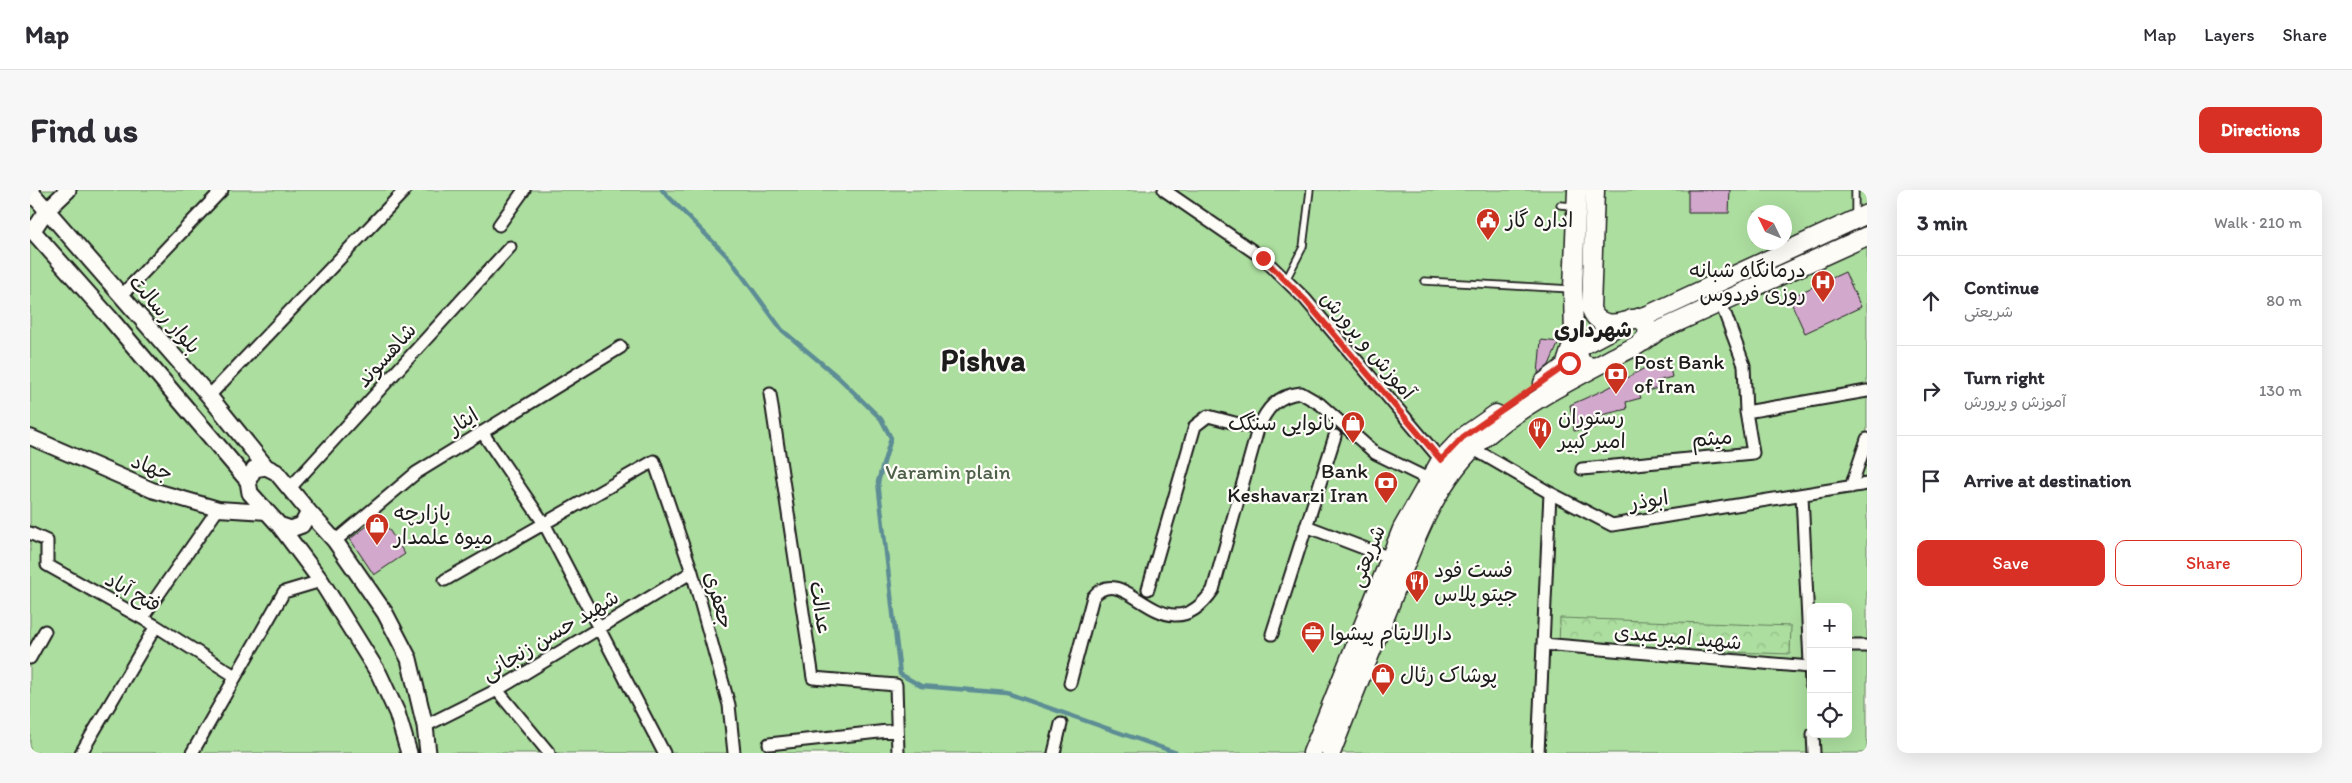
<!DOCTYPE html>
<meta charset="utf-8">
<style>
:root{--surface:#fff;--page:#f7f7f7;--text:#2b2b33;--muted:#7c7c81;--line:#e1e1e2;--accent:#d93025}
body{margin:0;font-family:Itim,"Playpen Sans Arabic",sans-serif;background:var(--page);color:var(--text)}
.controls{position:absolute;right:15px;bottom:15px;display:grid;overflow:hidden;border-radius:10px;box-shadow:0 5px 20px #0002}
.controls button{width:45px;height:45px;display:grid;place-items:center;padding:0;border:0;border-bottom:1px solid var(--line);background:var(--surface);color:var(--text);font:25px sans-serif}
.compass{position:absolute;left:1717px;top:15px;width:45px;height:45px;border-radius:50%;background:var(--surface);box-shadow:0 5px 20px #0002;rotate:313deg}
.stop{position:absolute;width:15px;height:15px;margin:-11px;border:4px solid #d93025;border-radius:50%;background:#fff}
.stop.end{background:#d93025;border-color:#fff;box-shadow:0 1px 5px #0008}
.list{margin:0;padding:0;list-style:none}
h2{display:flex;justify-content:space-between;align-items:center;height:65px;margin:0;padding:0 20px;font-size:21px}
h2 small{font-size:16px;font-weight:400;color:var(--muted)}
.list li{display:grid;grid-template-columns:32px 1fr auto;gap:15px;align-items:center;box-sizing:border-box;height:90px;padding:0 20px;border-top:1px solid var(--line)}
.list b{display:block;font-size:19px;white-space:nowrap}
.list p{margin:0;font-size:16px;white-space:nowrap;color:var(--muted)}
.list em{font-size:16px;font-style:normal;color:var(--muted)}
.actions{display:flex;gap:10px;padding:15px 20px}
.actions a{flex:1;padding:11px 0;border:1px solid var(--accent);border-radius:10px;text-align:center;font-size:18px;color:var(--accent)}
.actions .main{background:var(--accent);color:#fff}
.icon{flex:none;width:28px;height:28px;fill:none;stroke:currentColor;stroke-width:2;stroke-linecap:round;stroke-linejoin:round}
.map{position:relative;flex:none;width:1837px;height:563px;overflow:hidden;border-radius:10px}
header{display:flex;align-items:center;gap:30px;box-sizing:border-box;height:70px;padding:0 25px;background:var(--surface);border-bottom:1px solid var(--line)}
header strong{font-size:24px}
nav{display:flex;gap:28px;margin-inline-start:auto;font-size:18px}
.intro{display:flex;align-items:center;justify-content:space-between;box-sizing:border-box;height:120px;padding:0 30px}
h1{margin:0;font-size:35px}
.button{padding:12px 22px;border-radius:10px;background:var(--accent);color:#fff;font-size:18px;font-weight:700}
main{display:flex;gap:30px;padding:0 30px}
aside{flex:1;background:var(--surface);border-radius:10px;box-shadow:0 5px 20px #0002}
.map>svg:first-child{display:block}
.green{fill:#acde9f;stroke:#647d5e;fill-rule:evenodd}
.forest{fill:url(#forest-crowns);stroke:#647d5e}
.lines{fill:none;stroke-linecap:round;stroke-linejoin:round}
.stream{stroke:#5d8d95;stroke-width:4.5}
.building{fill:#d3a8cd;stroke:#1c1c1c}
.service-casing{stroke:#1c1c1c;stroke-width:9}
.minor-casing{stroke:#1c1c1c;stroke-width:15}
.tertiary-casing{stroke:#1c1c1c;stroke-width:18}
.secondary-casing{stroke:#1c1c1c;stroke-width:19}
.primary-casing{stroke:#1c1c1c;stroke-width:21}
.service{stroke:#fdfcf7;stroke-width:5.5}
.minor{stroke:#fdfcf7;stroke-width:11}
.tertiary{stroke:#fdfcf7;stroke-width:14}
.secondary{stroke:#fdfcf7;stroke-width:15}
.primary{stroke:#fdfcf7;stroke-width:18}
.route{stroke:#d93025;stroke-width:6}
.labels{text-anchor:middle;stroke-width:4.5;stroke-linejoin:round;paint-order:stroke}
.poi-label{font-size:21px;fill:#1c1c1c;stroke:#fdfcf7;text-anchor:start}
.street-label{font-size:21px;fill:#1c1c1c;stroke:#fdfcf7}
.park-label{font-size:21px;fill:#4e604a;stroke:#fdfcf7}
.neighbourhood-label{font-size:22px;font-weight:bold;fill:#1c1c1c;stroke:#fdfcf7}
.town-label{font-size:31px;font-weight:bold;fill:#1c1c1c;stroke:#fdfcf7}
</style>
<header>
<strong>Map</strong>
<nav><a>Map</a><a>Layers</a><a>Share</a></nav>
</header>
<div class="intro"><h1>Find us</h1><a class="button">Directions</a></div>
<main>
<div class="map">
<svg width="1837" height="563" viewBox="0 0 1837 563">
<defs>
<pattern id="forest-crowns" width="20" height="18" patternUnits="userSpaceOnUse" patternTransform="scale(1.25)"><rect width="20" height="18" fill="#acde9f"/><path d="M2 6a3 3 0 1 1 6 0M12 15a3 3 0 1 1 6 0" fill="none" stroke="#93be88"/></pattern>
</defs>
<rect width="100%" height="100%" fill="#fdfcf7"/>
<filter id="ink" filterUnits="userSpaceOnUse"><feTurbulence type="fractalNoise" baseFrequency=".02" numOctaves="2"/><feDisplacementMap in="SourceGraphic" scale="10" xChannelSelector="R" yChannelSelector="G"/><feConvolveMatrix kernelMatrix="1 2 1 2 8 2 1 2 1" color-interpolation-filters="sRGB"/></filter>
<g filter="url(#ink)">
<!-- green -->
<path class="green" d="M0,0H1837V563H0ZM1724,22H1754V52H1724ZM1781,417H1818V544H1781Z"/>
<!-- forest -->
<path class="forest" d="M1530,428L1761,436L1760,464L1529,456Z"/>
<g class="lines">
<!-- stream -->
<path class="stream" d="M632,0L700,69L752,140L808,187L851,229L861,248L848,292L870,484L891,496L977,503L1147,563"/>
</g>
<!-- building -->
<path class="building" d="M1658,0H1700L1699,23H1658Z
M1815,82L1831,117L1775,143L1759,108Z
M1511,150L1529,152L1519,175L1508,184Z
M1637,166L1642,187L1627,191L1628,198L1609,203L1611,208L1596,212L1597,219L1563,227L1565,238L1544,241L1540,215L1576,199Z
M350,326L375,364L344,385L320,349Z"/>
<g class="lines">
<!-- service casing -->
<g class="service-casing">
<path id="service" d="M1825,0V27
M1530,15L1544,16
M1256,90L1273,57L1280,0
M1394,91L1541,99"/>
</g>
<!-- minor casing -->
<g class="minor-casing">
<path id="minor" d="M1134,0L1233,68L1275,109L1411,270
M469,35L494,0
M91,106L192,0
M740,204L783,488L866,495L868,563
M179,206L375,0
M1716,222L1837,201
M452,242L515,335L634,563
M1442,258L1520,303L1582,335L1837,294
M1552,279L1723,263L1716,222L1714,175L1691,113
M1821,297L1837,249
M260,298L480,57
M1772,305L1781,494
M1276,336L1360,368
M0,343L17,351V375L126,436L205,486
M305,351L386,283L591,157
M415,390L624,271L662,382L699,515L704,563
M1118,399L1165,236L1178,226L1228,239
M112,428L188,319
M1242,444L1305,246
M1513,454L1780,477
M1818,456H1837
M0,468L15,441
M1040,493L1063,407C1095,367 1135,470 1183,400L1228,239C1236,219 1247,205 1271,203L1290,214L1345,263L1400,290
M467,500L519,563
M395,536L467,500L662,382
M1783,544L1784,563
M739,554L867,540
M51,563L126,436
M162,563L254,402L291,391
M1024,563L1031,534
M1508,563L1520,303"/>
</g>
<!-- tertiary casing -->
<g class="tertiary-casing">
<path id="tertiary" d="M3,41L17,20
M0,247L122,300L188,319L237,322"/>
</g>
<!-- secondary casing -->
<g class="secondary-casing">
<path id="secondary" d="M0,1L179,206L236,277
M17,20L38,0
M0,38L79,127L218,291
M279,322L305,351L355,423L379,469L395,536L398,563
M249,335L261,339L272,335L279,322L246,282L236,277L224,279L218,291L220,303L249,335L291,391L349,484L367,523L379,563"/>
</g>
<!-- primary casing -->
<g class="primary-casing">
<path id="primary" d="M1565,0L1561,119C1570,144 1599,130 1618,125L1837,24
M1613,152L1628,141L1837,46
M1537,170L1544,149L1543,99L1547,0
M1513,193L1539,173L1549,163
M1282,563L1372,339L1411,270L1433,247L1466,224
M1301,563C1319,516 1338,469 1357,422C1381,360 1403,291 1455,247C1496,212 1543,189 1590,164C1601,158 1616,154 1618,141C1616,131 1611,128 1602,129L1553,155C1547,162 1547,167 1554,175L1565,177"/>
</g>
<!-- service -->
<use href="#service" class="service"/>
<!-- minor -->
<use href="#minor" class="minor"/>
<!-- tertiary -->
<use href="#tertiary" class="tertiary"/>
<!-- secondary -->
<use href="#secondary" class="secondary"/>
<!-- primary -->
<use href="#primary" class="primary"/>
</g>
</g>
<g class="lines" filter="url(#ink)">
<!-- route -->
<path class="route" d="M1233,68L1275,110L1411,270L1433,247L1539,173"/>
</g>
<!-- icons -->
<defs>
<g id="civic-pin" transform="scale(1.25)"><path d="M0 17L-7.5 6A9.5 9.5 0 1 1 7.5 6Z" fill="#c8321e" stroke="#fdfcf7"/><path d="M-.6-6.5H3V-4.5H.6V-3L4-1V1h2V6H-6V1h2V-1L-.6-3ZM-1.2 2.5V6h2.4V2.5Z" fill="#fff"/></g>
<g id="hospital-pin" transform="scale(1.25)"><path d="M0 17L-7.5 6A9.5 9.5 0 1 1 7.5 6Z" fill="#c8321e" stroke="#fdfcf7"/><path d="M-5-5h3v3.5h4V-5h3V5h-3V1.5h-4V5h-3Z" fill="#fff"/></g>
<g id="bank-pin" transform="scale(1.25)"><path d="M0 17L-7.5 6A9.5 9.5 0 1 1 7.5 6Z" fill="#c8321e" stroke="#fdfcf7"/><path d="M-6-4H6V4H-6ZM0-2.3a2.3 2.3 0 1 0 0 4.6a2.3 2.3 0 1 0 0-4.6Z" fill="#fff"/></g>
<g id="shop-pin" transform="scale(1.25)"><path d="M0 17L-7.5 6A9.5 9.5 0 1 1 7.5 6Z" fill="#c8321e" stroke="#fdfcf7"/><path d="M-5-2.5h2.3a2.7 3.5 0 0 1 5.4 0H5L5.5 6h-11ZM-1.5-2.5h3a1.5 2.3 0 0 0-3 0Z" fill="#fff"/></g>
<g id="restaurant-pin" transform="scale(1.25)"><path d="M0 17L-7.5 6A9.5 9.5 0 1 1 7.5 6Z" fill="#c8321e" stroke="#fdfcf7"/><path d="M-5-6h1v4h1v-4h1v4h1v-4h1v5L-1.5 .5V6h-2V.5L-5-1ZM5-6V6H3V1.5H1.5Q1.5-4 5-6Z" fill="#fff"/></g>
<g id="office-pin" transform="scale(1.25)"><path d="M0 17L-7.5 6A9.5 9.5 0 1 1 7.5 6Z" fill="#c8321e" stroke="#fdfcf7"/><path d="M-6-3h4V-5.5h4V-3h4V5H-6ZM-1-4.5V-3h2v-1.5ZM-6 0V1H6V0Z" fill="#fff"/></g>
</defs>
<g fill-rule="evenodd">
<use href="#civic-pin" x="1458" y="30"/>
<use href="#hospital-pin" x="1793" y="92"/>
<use href="#bank-pin" x="1586" y="184"/>
<use href="#shop-pin" x="1323" y="233"/>
<use href="#restaurant-pin" x="1510" y="239"/>
<use href="#bank-pin" x="1356" y="293"/>
<use href="#shop-pin" x="347" y="335"/>
<use href="#restaurant-pin" x="1387" y="392"/>
<use href="#office-pin" x="1283" y="443"/>
<use href="#shop-pin" x="1353" y="485"/>
</g>
<g class="labels">
<!-- poi labels -->
<g class="poi-label">
<text x="1476" y="37">اداره گاز</text>
<text x="1776" y="87" text-anchor="end">درمانگاه شبانه<tspan x="1776" dy="24">روزی فردوس</tspan></text>
<text x="1604" y="179">Post Bank<tspan x="1604" dy="24">of Iran</tspan></text>
<text x="1528" y="234">رستوران<tspan x="1528" dy="24">امیر کبیر</tspan></text>
<text x="1306" y="240" text-anchor="end">نانوایی سنگک</text>
<text x="1338" y="288" text-anchor="end">Bank<tspan x="1338" dy="24">Keshavarzi Iran</tspan></text>
<text x="364" y="330">بازارچه<tspan x="364" dy="24">میوه علمدار</tspan></text>
<text x="1404" y="387">فست فود<tspan x="1404" dy="24">جیتو پلاس</tspan></text>
<text x="1300" y="450">دارالایتام پیشوا</text>
<text x="1370" y="492">پوشاک رئال</text>
</g>
<!-- street labels -->
<g class="street-label">
<text transform="translate(135 124) rotate(49)" y="7">بلوار رسالت</text>
<text transform="translate(1338 155) rotate(50)" y="7">آموزش و پرورش</text>
<text transform="translate(356 165) rotate(-48)" y="7">شاهسوند</text>
<text transform="translate(433 231) rotate(-32)" y="7">ایثار</text>
<text transform="translate(1682 248) rotate(-5)" y="7">میثم</text>
<text transform="translate(122 277) rotate(20)" y="7">جهاد</text>
<text transform="translate(1619 310) rotate(-9)" y="7">ابوذر</text>
<text transform="translate(1337 366) rotate(-68)" y="7">شریعتی</text>
<text transform="translate(103 402) rotate(29)" y="7">فتح آباد</text>
<text transform="translate(689 410) rotate(74)" y="7">جعفری</text>
<text transform="translate(791 418) rotate(81)" y="7">عدالت</text>
<text transform="translate(520 445) rotate(-31)" y="7">شهید حسن زنجانی</text>
<text transform="translate(1648 447) rotate(5)" y="7">شهید امیرعبدی</text>
</g>
<!-- park labels -->
<g class="park-label">
<text x="918" y="289">Varamin plain</text>
</g>
<!-- neighbourhood labels -->
<g class="neighbourhood-label">
<text x="1563" y="147">شهرداری</text>
</g>
<!-- town labels -->
<g class="town-label">
<text x="953" y="181">Pishva</text>
</g>
</g>
</svg>
<div class="controls">
<button>+</button>
<button>−</button>
<button><svg class="icon" aria-label="locate" viewBox="0 0 24 24"><circle cx="12" cy="12" r="6"/><path d="M12 2v4M12 18v4M2 12h4M18 12h4"/></svg></button>
</div>
<svg class="compass" viewBox="-18 -18 36 36"><path d="M0-13l5 13h-10z" fill="#e53935"/><path d="M0 13l5-13h-10z" fill="#7c7c81"/></svg>
<div class="stop" style="left:1539px;top:173px"></div>
<div class="stop end" style="left:1233px;top:68px"></div>
</div>
<aside>
<h2>3 min<small>Walk · 210 m</small></h2>
<ul class="list">
<li><svg class="icon" aria-label="ahead" viewBox="0 0 24 24"><path d="M12 20V5M6 11l6-6 6 6"/></svg><div><b>Continue</b><p>شریعتی</p></div><em>80 m</em></li>
<li><svg class="icon" aria-label="right" viewBox="0 0 24 24"><path d="M7 20v-9h11M14 6l5 5-5 5"/></svg><div><b>Turn right</b><p>آموزش و پرورش</p></div><em>130 m</em></li>
<li><svg class="icon" aria-label="arrive" viewBox="0 0 24 24"><path d="M6 21V4h12l-3 4 3 4H6"/></svg><div><b>Arrive at destination</b></div></li>
</ul>
<div class="actions"><a class="main">Save</a><a>Share</a></div>
</aside>
</main>
